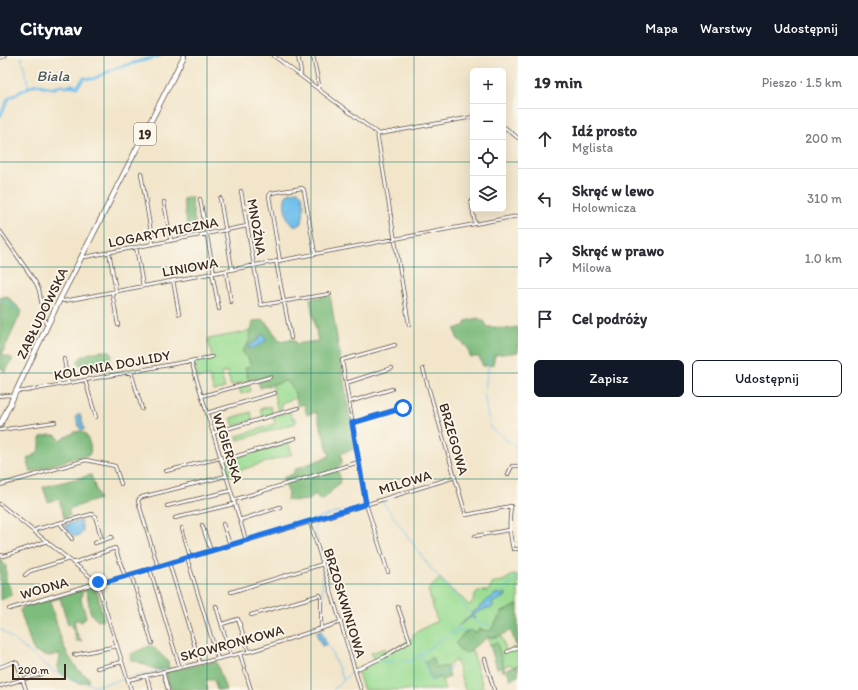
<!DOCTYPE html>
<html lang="pl">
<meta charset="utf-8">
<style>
:root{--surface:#fff;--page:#f2f2f3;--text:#2b2b33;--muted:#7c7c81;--line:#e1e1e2;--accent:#111827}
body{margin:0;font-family:Itim,sans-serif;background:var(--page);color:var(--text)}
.controls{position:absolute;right:12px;top:12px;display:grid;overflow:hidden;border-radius:6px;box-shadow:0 4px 16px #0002}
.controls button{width:36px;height:36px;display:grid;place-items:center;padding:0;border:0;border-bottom:1px solid var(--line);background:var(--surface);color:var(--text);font:20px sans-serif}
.scale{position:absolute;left:12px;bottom:10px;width:54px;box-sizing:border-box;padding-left:4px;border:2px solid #3b2a1e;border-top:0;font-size:11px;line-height:14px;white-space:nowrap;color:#3b2a1e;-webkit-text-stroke:3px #fbf7ec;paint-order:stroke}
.stop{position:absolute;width:12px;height:12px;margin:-9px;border:3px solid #1a73e8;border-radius:50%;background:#fff}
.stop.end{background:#1a73e8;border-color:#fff;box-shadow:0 1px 4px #0008}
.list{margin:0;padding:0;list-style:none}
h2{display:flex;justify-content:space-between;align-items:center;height:52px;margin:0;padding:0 16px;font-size:17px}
h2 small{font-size:13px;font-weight:400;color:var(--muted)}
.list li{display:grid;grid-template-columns:26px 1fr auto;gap:12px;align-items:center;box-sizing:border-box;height:60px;padding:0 16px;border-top:1px solid var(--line)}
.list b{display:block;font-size:15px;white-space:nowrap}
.list p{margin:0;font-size:13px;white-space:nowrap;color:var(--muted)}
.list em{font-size:13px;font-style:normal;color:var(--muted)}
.actions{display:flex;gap:8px;padding:12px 16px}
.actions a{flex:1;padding:9px 0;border:1px solid var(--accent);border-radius:6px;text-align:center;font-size:14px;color:var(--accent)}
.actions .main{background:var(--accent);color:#fff}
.icon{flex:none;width:22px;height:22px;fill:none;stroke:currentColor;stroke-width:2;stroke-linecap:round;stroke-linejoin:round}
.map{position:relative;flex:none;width:518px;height:634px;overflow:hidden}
header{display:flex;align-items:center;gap:24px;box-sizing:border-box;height:56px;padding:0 20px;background:var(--accent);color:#fff}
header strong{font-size:19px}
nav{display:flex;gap:22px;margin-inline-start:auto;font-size:14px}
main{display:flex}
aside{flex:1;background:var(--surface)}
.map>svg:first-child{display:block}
.green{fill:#9ddd94;stroke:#6c8459}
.forest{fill:#7ebc7e;stroke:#5c734e}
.water{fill:#71c0ec;stroke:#567585}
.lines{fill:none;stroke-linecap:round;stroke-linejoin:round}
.stream{stroke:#71c0ec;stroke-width:1}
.river{stroke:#71c0ec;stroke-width:3}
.minor-casing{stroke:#564638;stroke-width:4}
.highway-casing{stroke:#564638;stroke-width:6}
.minor{stroke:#fff;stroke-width:2.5}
.highway{stroke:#fff;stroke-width:4.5}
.route{stroke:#1a73e8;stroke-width:5}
.grid{fill:none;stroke:#0f766e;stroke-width:1;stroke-opacity:0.55}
.labels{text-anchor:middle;stroke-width:3.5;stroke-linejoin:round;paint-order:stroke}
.shield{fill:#fbf7ec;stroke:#75685c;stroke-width:1}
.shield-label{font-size:13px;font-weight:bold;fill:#3b2a1e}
.street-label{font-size:14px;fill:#3b2a1e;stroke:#fbf7ec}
.water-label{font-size:15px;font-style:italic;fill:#4b575c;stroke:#fbf7ec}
</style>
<header>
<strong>Citynav</strong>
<nav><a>Mapa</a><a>Warstwy</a><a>Udostępnij</a></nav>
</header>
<main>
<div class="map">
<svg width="518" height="634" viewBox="0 0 518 634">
<rect width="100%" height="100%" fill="#fbf7ec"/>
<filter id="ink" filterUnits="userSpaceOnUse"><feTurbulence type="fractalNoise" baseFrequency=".025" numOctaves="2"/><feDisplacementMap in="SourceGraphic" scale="8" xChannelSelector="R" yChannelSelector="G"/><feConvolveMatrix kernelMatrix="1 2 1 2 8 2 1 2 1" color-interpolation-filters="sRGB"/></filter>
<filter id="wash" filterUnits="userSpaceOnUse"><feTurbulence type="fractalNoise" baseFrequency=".012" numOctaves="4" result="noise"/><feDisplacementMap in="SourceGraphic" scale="16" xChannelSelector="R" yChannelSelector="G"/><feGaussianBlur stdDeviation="0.9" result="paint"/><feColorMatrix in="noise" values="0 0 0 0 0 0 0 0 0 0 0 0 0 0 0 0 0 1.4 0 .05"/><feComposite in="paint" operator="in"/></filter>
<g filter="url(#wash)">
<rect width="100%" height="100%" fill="#f2e5ca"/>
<!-- green -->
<path class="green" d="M251,275L249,286L242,296L248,302L251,310L245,312L249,325L231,330L227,316L221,317L225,332L214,335L209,320L198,322L194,306L212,302L208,283Z
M285,325C292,329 295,334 296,342L281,347L282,355L278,356L272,328Z
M249,328L251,335L241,338L239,331Z
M270,350L272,358L263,361L260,353Z
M290,355L292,363L295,362L296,367L238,384L237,380L275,368L273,360Z
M251,356L253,364L234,370L231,362Z
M288,385L292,398L228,418L224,405Z
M513,519L518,520V549L502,556L491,574L488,575L480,573L476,577L468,575L464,577L459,584L469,596L472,594L483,631L474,634H465L456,604L447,611H436L431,624L441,621L445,634H364L357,615L374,606L371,597L385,592L386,595L396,592L414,581L413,578L437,565L428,534L440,522L450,533L462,542L469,549C475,547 473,539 478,536C485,531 485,542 493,527L503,525Z
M501,578L506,595L518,590V609L513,611L511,608L497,612L488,581H497Z"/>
<!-- forest -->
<path class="forest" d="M191,141L197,179L189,181L183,143Z
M330,239L355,393L341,397L342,408L337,411L341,425L325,442L319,444L317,439H314L310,444L297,445L287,444L288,436L283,422L293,418L295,413L330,400L316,356L307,359L304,348L298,350C295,340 295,330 285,325L260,332L258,325L255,323L249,325L245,312L251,310L248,302L242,296L249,286L253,265L264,264L281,286L294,283L296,288L318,285L310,243Z
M7,240L22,255L2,298L13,303L5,316L0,311V242Z
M478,262L485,266L487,271H495L505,273L518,271V296L495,299L493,309L483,310L479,301H470L468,292L457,282L455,273L464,270L466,265Z
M102,295H110L112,299L111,302C103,307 90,310 80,309L77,306C82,297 94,296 102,295Z
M82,375C88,380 93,392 89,399L75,402L31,416L27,402C38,398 41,396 40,383L41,381C51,379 54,376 61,384L75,376Z
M91,419L99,443L69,453L70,460L64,462L59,443L48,446L43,431Z
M0,503L6,510V525L11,532L12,538L6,542L0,544Z
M93,531L98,539L103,562L102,564L98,565C84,554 92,545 85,534C76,541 85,552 86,561L82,566L75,563C74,573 76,577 82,585H77L72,569L68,568L60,542L50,545L62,586L68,599L78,614L87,620L89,622L88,626C85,626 82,628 79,627C74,626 59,618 58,613C57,608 61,603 60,598L49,600L35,596L32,591L20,554L23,551Z
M518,549V590H516L511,575L497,581H488L466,597L460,595L456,587L464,577L470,574L476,577L479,573L488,575L491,574L502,556Z
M497,586L505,615H502L501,611L497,612L490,589Z
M151,589L168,605L169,612C158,617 150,611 141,607C138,605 134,605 131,604L130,600L131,598Z
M432,601L436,611H447L450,621L442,624L440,621L431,625L424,606Z
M216,605L226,634H217L214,624H205L208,634H171L165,616Z
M518,609V620L510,623L507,613Z"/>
<!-- water -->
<path class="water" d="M298,135L302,139L304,148L303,162L301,168L296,170L289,166C286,159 281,142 289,137C291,136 295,135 298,135Z
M262,278L264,279L266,284L265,286L256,291L248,293V291L258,284Z
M80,358L84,372V374L80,373L76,361V360Z
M78,465L81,466L83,476L79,480H73L65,471V469Z
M496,537L501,539L506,537L505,541C499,542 499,546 492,546L493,550L491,553L487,552L473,559L475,563L471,561L458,570L472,559L471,557L473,558L475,554H478L480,550L485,548L486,544L493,541Z
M320,575L326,588L322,590L316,577Z"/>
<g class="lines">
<!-- stream -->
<path class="stream" d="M22,1V5
M23,7L26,20
M108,18L109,15
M27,22L28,32
M0,244C6,247 15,248 17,254
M490,300L484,338L490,372L518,392
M382,445L429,510L471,557
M313,464L341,455
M314,467L318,486
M323,502L326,514
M499,538L518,521
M322,552L323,515
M475,563V565C479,567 482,570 486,568L490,570
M322,565V570
M0,573L53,615L96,630L126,623
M322,574V576L344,624
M450,576L455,578L459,575L467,574
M421,598L431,625L452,611
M376,606L412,605L459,570
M182,610L189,608
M129,622L168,613
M333,634L350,618L354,615"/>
<!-- river -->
<path class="river" d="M0,60L9,42L33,29L38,28L43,30L54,32L61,29L66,31L72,29L77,31L84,22L93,23L116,12L159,0"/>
</g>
</g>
<g filter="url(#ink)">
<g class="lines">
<!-- minor casing -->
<g class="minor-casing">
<path id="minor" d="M274,0L377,77
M298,0L301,16L300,19
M313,0L319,29L318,32
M0,2L5,0
M503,70L518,82
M377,77L409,269
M377,77L379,78L473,61
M141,117L153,188
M241,135L261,249L330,238
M220,142L232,213
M200,143L214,217
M471,145L475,168
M164,146L171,185
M0,175L36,227L39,234L45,265L47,269
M136,191L143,230
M109,196L116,235
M82,200L85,201L247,170
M276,205L291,282
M280,205L269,140L271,137L302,132L304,134L315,198
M226,215L231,246
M212,217L219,253
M173,224L179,258
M112,236L118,269
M60,243L64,245L112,236L518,160
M64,303L68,327
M191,305L246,484
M423,313L466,459L511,450C509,468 509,475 513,493H518
M131,316L142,353
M85,324L96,361
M346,327L392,312
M17,335H25L212,301
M0,340L7,339L13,340
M202,340L270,321
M349,346L392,333
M207,357L275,337
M352,367L403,352
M0,374L55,366
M213,377L298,352
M221,405L295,382
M166,415L220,402
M508,418L512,410H518
M0,429L86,404L115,410L121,428
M233,444L359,406
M0,448L97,526L98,529L96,531
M167,450L230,435
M175,462L234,448
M240,464L280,451
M310,466L361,634
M60,467L72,483
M223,468L230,489
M202,469L211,495
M182,472L190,501
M34,475L37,473L92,458L95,460L102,484
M475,480L509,474
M95,487L112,481
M0,499L4,500L47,485
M187,502L218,603
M73,507L115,492L125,520
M169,507L200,607
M158,511L138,445L139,443L142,441L226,420
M150,513L180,612
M388,516L366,448L342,304L395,289
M131,518L152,587
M25,519L30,515L66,504L67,502
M98,528L310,466L455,421
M98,530L131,634
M231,536L323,508
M216,550L231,600
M9,553L93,528
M251,559L320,539L321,541V572
M222,568L238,563L249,596
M507,596L518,591
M240,598L251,634
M74,599L117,590
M485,603L494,634
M0,611L13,606L17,607L26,634
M97,612L122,606
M355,614L384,601L410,585L398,551
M163,615L168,634
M146,619L151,634
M128,624L255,594L341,566
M0,630L42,618"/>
</g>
<!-- highway casing -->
<g class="highway-casing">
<path id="highway" d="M0,369L60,243L184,0"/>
</g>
<!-- minor -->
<use href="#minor" class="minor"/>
<!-- highway -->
<use href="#highway" class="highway"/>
</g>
</g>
<g class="lines" filter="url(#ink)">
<!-- route -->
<path class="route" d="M98,526L109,525L150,513L366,448L352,367L403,352"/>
</g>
<!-- grid -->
<path class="grid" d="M104,0V634M207,0V634M311,0V634M414,0V634M0,106H473M503,106H518M0,211H518M0,317H518M0,423H518M0,528H518"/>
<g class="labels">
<!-- shield labels -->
<rect class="shield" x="134" y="67" width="22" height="22" rx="3"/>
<g class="shield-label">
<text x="145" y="83">19</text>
</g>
<!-- street labels -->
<g class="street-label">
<text transform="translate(257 171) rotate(80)" y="5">MNOŻNA</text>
<text transform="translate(163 176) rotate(-11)" y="5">LOGARYTMICZNA</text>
<text transform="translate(190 211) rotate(-10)" y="5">LINIOWA</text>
<text transform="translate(42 257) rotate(-64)" y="5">ZABŁUDOWSKA</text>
<text transform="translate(112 309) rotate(-10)" y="5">KOLONIA DOJLIDY</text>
<text transform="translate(454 383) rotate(74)" y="5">BRZEGOWA</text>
<text transform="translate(228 392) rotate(73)" y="5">WIGIERSKA</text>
<text transform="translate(405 426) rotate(-17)" y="5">MILOWA</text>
<text transform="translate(44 532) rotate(-16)" y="5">WODNA</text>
<text transform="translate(345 547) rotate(73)" y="5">BRZOSKWINIOWA</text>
<text transform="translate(232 587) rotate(-15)" y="5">SKOWRONKOWA</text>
</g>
<!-- water labels -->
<g class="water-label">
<text x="53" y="25">Biala</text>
</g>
</g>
</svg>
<div class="controls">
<button>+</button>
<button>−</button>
<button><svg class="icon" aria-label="locate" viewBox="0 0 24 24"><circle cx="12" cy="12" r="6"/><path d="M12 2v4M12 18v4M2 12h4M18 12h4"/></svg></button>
<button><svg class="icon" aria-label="layers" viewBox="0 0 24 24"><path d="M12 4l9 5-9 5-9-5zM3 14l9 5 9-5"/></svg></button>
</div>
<div class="scale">200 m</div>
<div class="stop" style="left:403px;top:352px"></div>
<div class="stop end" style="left:98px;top:526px"></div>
</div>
<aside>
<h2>19 min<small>Pieszo · 1.5 km</small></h2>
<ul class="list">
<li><svg class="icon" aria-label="ahead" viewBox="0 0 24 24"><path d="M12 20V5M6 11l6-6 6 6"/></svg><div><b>Idź prosto</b><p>Mglista</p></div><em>200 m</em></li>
<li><svg class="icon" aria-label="left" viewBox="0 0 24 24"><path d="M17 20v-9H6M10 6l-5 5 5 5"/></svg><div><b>Skręć w lewo</b><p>Holownicza</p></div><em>310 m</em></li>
<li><svg class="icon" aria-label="right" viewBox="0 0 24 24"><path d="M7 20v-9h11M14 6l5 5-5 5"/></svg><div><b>Skręć w prawo</b><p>Milowa</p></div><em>1.0 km</em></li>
<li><svg class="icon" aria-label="arrive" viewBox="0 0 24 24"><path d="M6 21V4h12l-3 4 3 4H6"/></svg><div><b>Cel podróży</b></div></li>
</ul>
<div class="actions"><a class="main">Zapisz</a><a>Udostępnij</a></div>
</aside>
</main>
